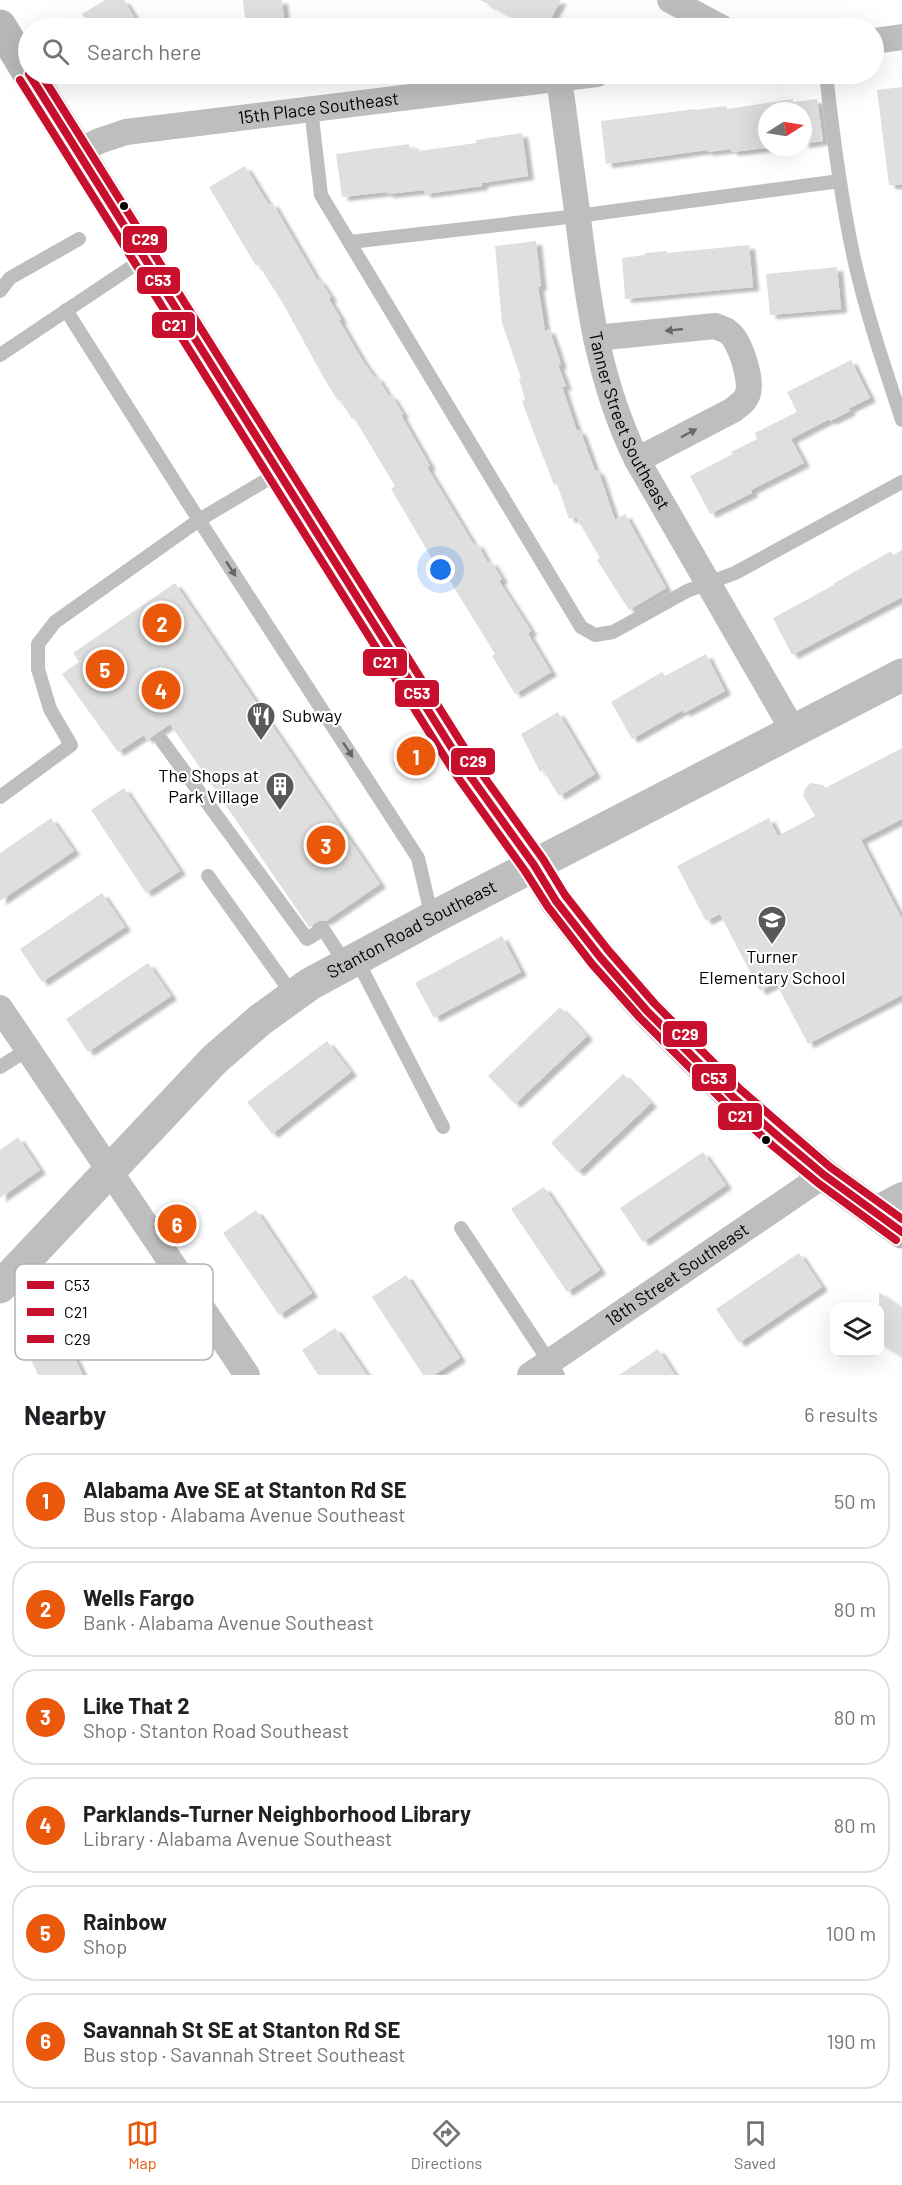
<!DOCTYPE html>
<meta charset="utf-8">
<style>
:root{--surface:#fff;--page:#f2f2f2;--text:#202124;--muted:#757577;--line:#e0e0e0;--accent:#ea580c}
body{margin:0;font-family:Barlow,sans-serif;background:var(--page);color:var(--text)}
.controls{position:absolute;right:18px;bottom:18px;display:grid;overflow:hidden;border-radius:12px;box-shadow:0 6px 24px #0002}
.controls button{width:54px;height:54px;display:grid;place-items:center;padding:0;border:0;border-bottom:2px solid var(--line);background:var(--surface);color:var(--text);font:30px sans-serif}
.compass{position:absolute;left:758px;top:102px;width:54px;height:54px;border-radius:50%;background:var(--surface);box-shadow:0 6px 24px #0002;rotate:78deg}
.you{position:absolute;left:441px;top:570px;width:21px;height:21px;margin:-15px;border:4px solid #fff;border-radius:50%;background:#1a73e8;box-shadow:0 0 0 9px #1a73e833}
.badge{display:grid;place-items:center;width:39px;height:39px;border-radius:50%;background:var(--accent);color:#fff;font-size:20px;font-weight:700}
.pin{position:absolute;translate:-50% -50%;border:3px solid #fff;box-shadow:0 2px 6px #0006}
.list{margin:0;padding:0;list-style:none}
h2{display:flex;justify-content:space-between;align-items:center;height:78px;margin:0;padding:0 24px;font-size:26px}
h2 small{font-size:20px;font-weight:400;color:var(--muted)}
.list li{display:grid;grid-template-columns:39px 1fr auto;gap:18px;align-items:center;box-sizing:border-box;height:96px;margin:0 12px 12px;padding:0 12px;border:2px solid var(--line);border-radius:24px}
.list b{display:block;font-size:22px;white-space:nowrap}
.list p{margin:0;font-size:20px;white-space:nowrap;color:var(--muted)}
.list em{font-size:20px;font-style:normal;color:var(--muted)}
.icon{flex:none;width:33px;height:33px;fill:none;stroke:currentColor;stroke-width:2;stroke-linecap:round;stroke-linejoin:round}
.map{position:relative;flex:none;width:902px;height:1375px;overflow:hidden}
.search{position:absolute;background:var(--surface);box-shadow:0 6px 24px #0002;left:18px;right:18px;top:18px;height:66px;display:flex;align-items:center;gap:15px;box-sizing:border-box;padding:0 21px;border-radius:33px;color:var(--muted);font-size:22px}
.sheet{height:726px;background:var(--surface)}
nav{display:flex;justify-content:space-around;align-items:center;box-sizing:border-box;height:84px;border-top:2px solid var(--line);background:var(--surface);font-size:16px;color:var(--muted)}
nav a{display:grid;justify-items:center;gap:3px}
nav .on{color:var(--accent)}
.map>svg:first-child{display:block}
.building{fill:#dfdfdf;filter:url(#shadow)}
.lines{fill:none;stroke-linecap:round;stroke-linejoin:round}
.service{stroke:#bebebe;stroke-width:14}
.minor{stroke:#bebebe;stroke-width:26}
.tertiary{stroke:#bebebe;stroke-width:33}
.secondary{stroke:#b8b8b8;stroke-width:33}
.bus-1-casing{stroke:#fff;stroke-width:12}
.bus-2-casing{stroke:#fff;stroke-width:12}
.bus-3-casing{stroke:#fff;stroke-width:12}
.bus-1{stroke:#c8102e;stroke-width:8}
.bus-2{stroke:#c8102e;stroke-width:8}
.bus-3{stroke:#c8102e;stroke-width:8}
.oneway{fill:#686868}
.bus-dot{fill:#000;stroke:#fff;stroke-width:2}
.labels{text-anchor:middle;stroke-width:4.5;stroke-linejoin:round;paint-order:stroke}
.street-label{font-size:18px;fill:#000;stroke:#fff}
.poi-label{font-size:18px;fill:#000;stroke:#fff;text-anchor:start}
.key{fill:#fff;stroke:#b2b2b2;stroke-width:1.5}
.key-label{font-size:16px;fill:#000}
.line-badge{stroke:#fff;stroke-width:2}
.badge-label{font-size:16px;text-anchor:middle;font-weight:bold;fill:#fff}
</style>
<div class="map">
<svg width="902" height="1375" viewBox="0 0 902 1375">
<defs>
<filter id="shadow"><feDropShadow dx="6" dy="4" stdDeviation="1.5" flood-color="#0004"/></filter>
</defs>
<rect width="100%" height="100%" fill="#fff"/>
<!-- building -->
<path class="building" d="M105,0H124L141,28H91L82,14Z
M243,0H282L285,28H246Z
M480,0H561L549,22L546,21L545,25L530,20L528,24Z
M902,87V185H889L877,90Z
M793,99V102L817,99L823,141L803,144V111H767V147H775L732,152L731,149L707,152V150L606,164L601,121L695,109V110L726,106L727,109Z
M522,133L528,176L482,183V186L425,194L424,190L388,194L387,192L342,197L336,154L409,144L410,149L419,148V151L476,143V140Z
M245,166L269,205L272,202L318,281L319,279L331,297L329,299L341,319L339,320L361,358L375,378L377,377L389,396L391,395L403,414L401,415L430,466L427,467L474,545L477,543L488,563L491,561L502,579L499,581L531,631L528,634L551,672L515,694L492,656L495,654L440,565L437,567L391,489L395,486L354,418L352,419L340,400L338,401L325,380L282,302L258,264L256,266L209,187Z
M536,241L541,287H538L545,331L549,329L556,349L561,365H558L566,386L562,387L577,431L580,430L595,471L598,470L615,520L625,514L666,588L629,610L597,560L600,558L576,517L569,519L557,484L554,485L530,423L522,401L525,400L519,379L521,378L502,323L495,246Z
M749,245L753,287L625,299L622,258L645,255V253L667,251V253Z
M837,267L841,309L770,315L766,274Z
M851,360L870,398L848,409L850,411L830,421L829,419L791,439L804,463L751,490L752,493L710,514L690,476L733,454L731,452L757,439L755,433L797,412L787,392Z
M902,550V597L792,655L773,618L834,585L833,584L891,551L893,555Z
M175,583L380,884L326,921H319L309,927L170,724L147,740L144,735L118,752L62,674L79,662L73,653Z
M706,654L725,691L684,713L683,710L632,739L611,702L662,672L665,676Z
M558,712L595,774L559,796L543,770L540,772L521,734Z
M902,748V819L861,840L902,919V995L808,1044L776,983L760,991L720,914L706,921L677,866L769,818L778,836L815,816L803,795L806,787L811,783L823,785L825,788Z
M124,788L180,871L146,893L91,810Z
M51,818L74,851L0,901V853Z
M102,893L125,927L42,982L20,949Z
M502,936L521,972L434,1018L415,983Z
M148,963L171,996L88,1052L66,1019Z
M560,1007L587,1036L515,1104L488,1076Z
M327,1041L351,1072L272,1134L247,1102Z
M623,1074L651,1103L578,1172L551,1143Z
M18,1137L40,1170L0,1198V1150Z
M703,1152L726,1185L643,1242L620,1208Z
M544,1187L600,1270L567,1292L511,1209Z
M256,1210L312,1293L279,1315L223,1233Z
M799,1253L822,1287L739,1343L716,1309Z
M406,1275L460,1358L434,1375H423L372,1297Z
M879,1292L902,1308V1357L879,1342Z
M335,1328L367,1375H318L302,1350Z
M63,1334L83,1375H38L27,1352Z
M658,1349L675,1375H619Z"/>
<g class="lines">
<!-- service -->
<path class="service" d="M826,74C833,137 841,201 855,263C867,316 885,368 902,420
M311,109L321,195L581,627L595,635L613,632L687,591L735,573L902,482
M350,242L577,216L840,181
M0,291L10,278L79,239
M0,355L145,258
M280,472L199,520L418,858L432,918
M162,741L307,939L323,929L345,963
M0,797L71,745L50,709L38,669V644L55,622L199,520L66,310
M208,876L293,995
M356,958L443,1127
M0,1067L27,1050
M461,1228L558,1375"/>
<!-- minor -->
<g class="minor">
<path d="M670,0L722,28"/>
<path d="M874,41L902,37"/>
<path id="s1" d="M559,78C565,125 572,171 578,218C588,303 599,383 637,460L794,732"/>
<path id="s2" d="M78,152L99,141L126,132L597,74"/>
<path d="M596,338L715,326C719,328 725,329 728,332C740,339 752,380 748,393C746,401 739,405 733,410L637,460"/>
<path d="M0,1008L247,1375"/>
<path d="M872,1211L902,1195"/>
<path id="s3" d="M530,1375L824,1175"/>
</g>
<!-- tertiary -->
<path class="tertiary" id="s4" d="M0,1287L214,1060L260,1020L310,984L432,918L902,675"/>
<!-- secondary -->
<path class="secondary" d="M0,26L28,72
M29,74L463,766L534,865L556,901L600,957L647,1011L733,1097L780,1138L824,1175L902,1232"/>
<!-- bus-1 casing -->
<g class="bus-1-casing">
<path id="bus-1" d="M29,74L463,766L534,865L556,901L600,957L647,1011L733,1097L780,1138L824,1175L902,1232"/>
</g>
<!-- bus-2 casing -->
<g class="bus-2-casing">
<path id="bus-2" d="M20,80L454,772L525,871L548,907L592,964L640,1018L726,1104L773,1146L818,1183L896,1240"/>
</g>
<!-- bus-3 casing -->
<g class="bus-3-casing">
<path id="bus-3" d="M41,74L472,760L543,859L565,895L608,950L655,1004L740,1089L787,1130L830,1167L902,1219"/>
</g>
<!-- bus-1 -->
<use href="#bus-1" class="bus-1"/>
<!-- bus-2 -->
<use href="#bus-2" class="bus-2"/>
<!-- bus-3 -->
<use href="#bus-3" class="bus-3"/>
</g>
<!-- one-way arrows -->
<defs><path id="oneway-solid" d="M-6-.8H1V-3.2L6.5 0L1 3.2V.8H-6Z" transform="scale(1.5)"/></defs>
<g class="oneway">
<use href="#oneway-solid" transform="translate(674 330) rotate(174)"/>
<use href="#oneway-solid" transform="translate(689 433) rotate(-28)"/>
<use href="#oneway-solid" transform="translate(231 569) rotate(57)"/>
<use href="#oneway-solid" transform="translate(348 750) rotate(57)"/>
</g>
<!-- icons -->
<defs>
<g id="restaurant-pin" transform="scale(1.5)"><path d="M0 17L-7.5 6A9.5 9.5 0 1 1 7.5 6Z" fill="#595959" stroke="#fff"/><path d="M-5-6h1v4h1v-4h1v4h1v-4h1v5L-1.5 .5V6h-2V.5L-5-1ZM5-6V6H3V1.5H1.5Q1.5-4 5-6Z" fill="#fff"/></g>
<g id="building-pin" transform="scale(1.5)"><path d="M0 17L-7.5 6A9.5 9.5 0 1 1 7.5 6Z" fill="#595959" stroke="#fff"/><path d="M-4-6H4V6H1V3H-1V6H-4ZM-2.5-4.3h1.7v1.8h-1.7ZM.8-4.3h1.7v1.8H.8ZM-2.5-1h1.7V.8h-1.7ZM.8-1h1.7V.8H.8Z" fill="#fff"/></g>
<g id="school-pin" transform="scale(1.5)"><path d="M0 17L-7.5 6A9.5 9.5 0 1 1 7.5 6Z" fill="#595959" stroke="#fff"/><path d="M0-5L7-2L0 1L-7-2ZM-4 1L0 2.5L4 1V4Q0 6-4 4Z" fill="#fff"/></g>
</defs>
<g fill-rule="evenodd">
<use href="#restaurant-pin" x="261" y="716"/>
<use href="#building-pin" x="280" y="786"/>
<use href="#school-pin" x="772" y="920"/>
</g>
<!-- markers -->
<g class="bus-dot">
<circle cx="124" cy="206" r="5"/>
<circle cx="766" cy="1140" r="5"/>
</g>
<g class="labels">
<!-- street labels -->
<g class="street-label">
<text dy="6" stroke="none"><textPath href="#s2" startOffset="246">15th Place Southeast</textPath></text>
<text dy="6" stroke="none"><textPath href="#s1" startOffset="352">Tanner Street Southeast</textPath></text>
<text dy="6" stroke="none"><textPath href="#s4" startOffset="550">Stanton Road Southeast</textPath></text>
<text dy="6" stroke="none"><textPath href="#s3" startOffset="178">18th Street Southeast</textPath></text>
</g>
<!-- poi labels -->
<g class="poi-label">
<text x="282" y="722">Subway</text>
<text x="259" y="782" text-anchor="end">The Shops at<tspan x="259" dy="21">Park Village</tspan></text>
<text x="772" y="963" text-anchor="middle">Turner<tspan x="772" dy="21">Elementary School</tspan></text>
</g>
</g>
<!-- legend -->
<rect x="15" y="1264" width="198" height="96" rx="9" class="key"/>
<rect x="27" y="1281" width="27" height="8" fill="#c8102e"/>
<rect x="27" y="1308" width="27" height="8" fill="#c8102e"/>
<rect x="27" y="1335" width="27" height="8" fill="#c8102e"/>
<g class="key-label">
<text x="64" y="1291">C53</text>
<text x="64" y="1318">C21</text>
<text x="64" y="1345">C29</text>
</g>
<g class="line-badge">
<rect x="122" y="225" width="46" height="29" rx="6" fill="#c8102e"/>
<rect x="136" y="266" width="45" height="29" rx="6" fill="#c8102e"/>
<rect x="151" y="311" width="45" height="28" rx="6" fill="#c8102e"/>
<rect x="362" y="648" width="46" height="29" rx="6" fill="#c8102e"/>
<rect x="394" y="679" width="46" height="29" rx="6" fill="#c8102e"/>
<rect x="450" y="747" width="46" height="29" rx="6" fill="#c8102e"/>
<rect x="662" y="1020" width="46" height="28" rx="6" fill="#c8102e"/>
<rect x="691" y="1063" width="46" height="29" rx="6" fill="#c8102e"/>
<rect x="717" y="1102" width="46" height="29" rx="6" fill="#c8102e"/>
</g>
<g class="badge-label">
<text x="145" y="245">C29</text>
<text x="158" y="286">C53</text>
<text x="174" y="331">C21</text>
<text x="385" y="668">C21</text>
<text x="417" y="699">C53</text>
<text x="473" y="767">C29</text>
<text x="685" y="1040">C29</text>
<text x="714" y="1084">C53</text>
<text x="740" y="1122">C21</text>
</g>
</svg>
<div class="controls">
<button><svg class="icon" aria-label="layers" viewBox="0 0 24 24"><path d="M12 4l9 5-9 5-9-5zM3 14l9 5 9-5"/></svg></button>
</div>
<svg class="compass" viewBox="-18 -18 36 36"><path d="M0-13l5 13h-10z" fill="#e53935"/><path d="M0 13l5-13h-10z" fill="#757577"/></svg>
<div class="you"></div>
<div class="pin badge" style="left:416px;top:756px">1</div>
<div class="pin badge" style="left:162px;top:623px">2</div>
<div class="pin badge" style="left:326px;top:845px">3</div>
<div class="pin badge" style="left:161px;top:690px">4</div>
<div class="pin badge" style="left:105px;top:669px">5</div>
<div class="pin badge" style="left:177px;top:1224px">6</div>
<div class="search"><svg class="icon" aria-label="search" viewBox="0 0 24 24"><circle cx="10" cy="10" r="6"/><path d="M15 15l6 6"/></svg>Search here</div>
</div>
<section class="sheet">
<h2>Nearby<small>6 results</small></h2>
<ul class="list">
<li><span class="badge">1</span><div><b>Alabama Ave SE at Stanton Rd SE</b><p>Bus stop · Alabama Avenue Southeast</p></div><em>50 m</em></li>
<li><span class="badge">2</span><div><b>Wells Fargo</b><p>Bank · Alabama Avenue Southeast</p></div><em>80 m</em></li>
<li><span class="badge">3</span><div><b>Like That 2</b><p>Shop · Stanton Road Southeast</p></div><em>80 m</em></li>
<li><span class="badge">4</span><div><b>Parklands-Turner Neighborhood Library</b><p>Library · Alabama Avenue Southeast</p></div><em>80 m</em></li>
<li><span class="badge">5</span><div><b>Rainbow</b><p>Shop</p></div><em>100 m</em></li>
<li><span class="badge">6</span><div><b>Savannah St SE at Stanton Rd SE</b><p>Bus stop · Savannah Street Southeast</p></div><em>190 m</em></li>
</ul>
</section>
<nav>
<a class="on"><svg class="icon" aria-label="map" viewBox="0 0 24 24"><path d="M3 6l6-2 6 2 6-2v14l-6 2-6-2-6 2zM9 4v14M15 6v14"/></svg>Map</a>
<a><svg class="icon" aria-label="directions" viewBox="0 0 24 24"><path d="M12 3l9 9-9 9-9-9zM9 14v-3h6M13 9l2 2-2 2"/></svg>Directions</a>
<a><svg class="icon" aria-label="saved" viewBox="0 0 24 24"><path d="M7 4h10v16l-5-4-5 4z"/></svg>Saved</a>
</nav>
